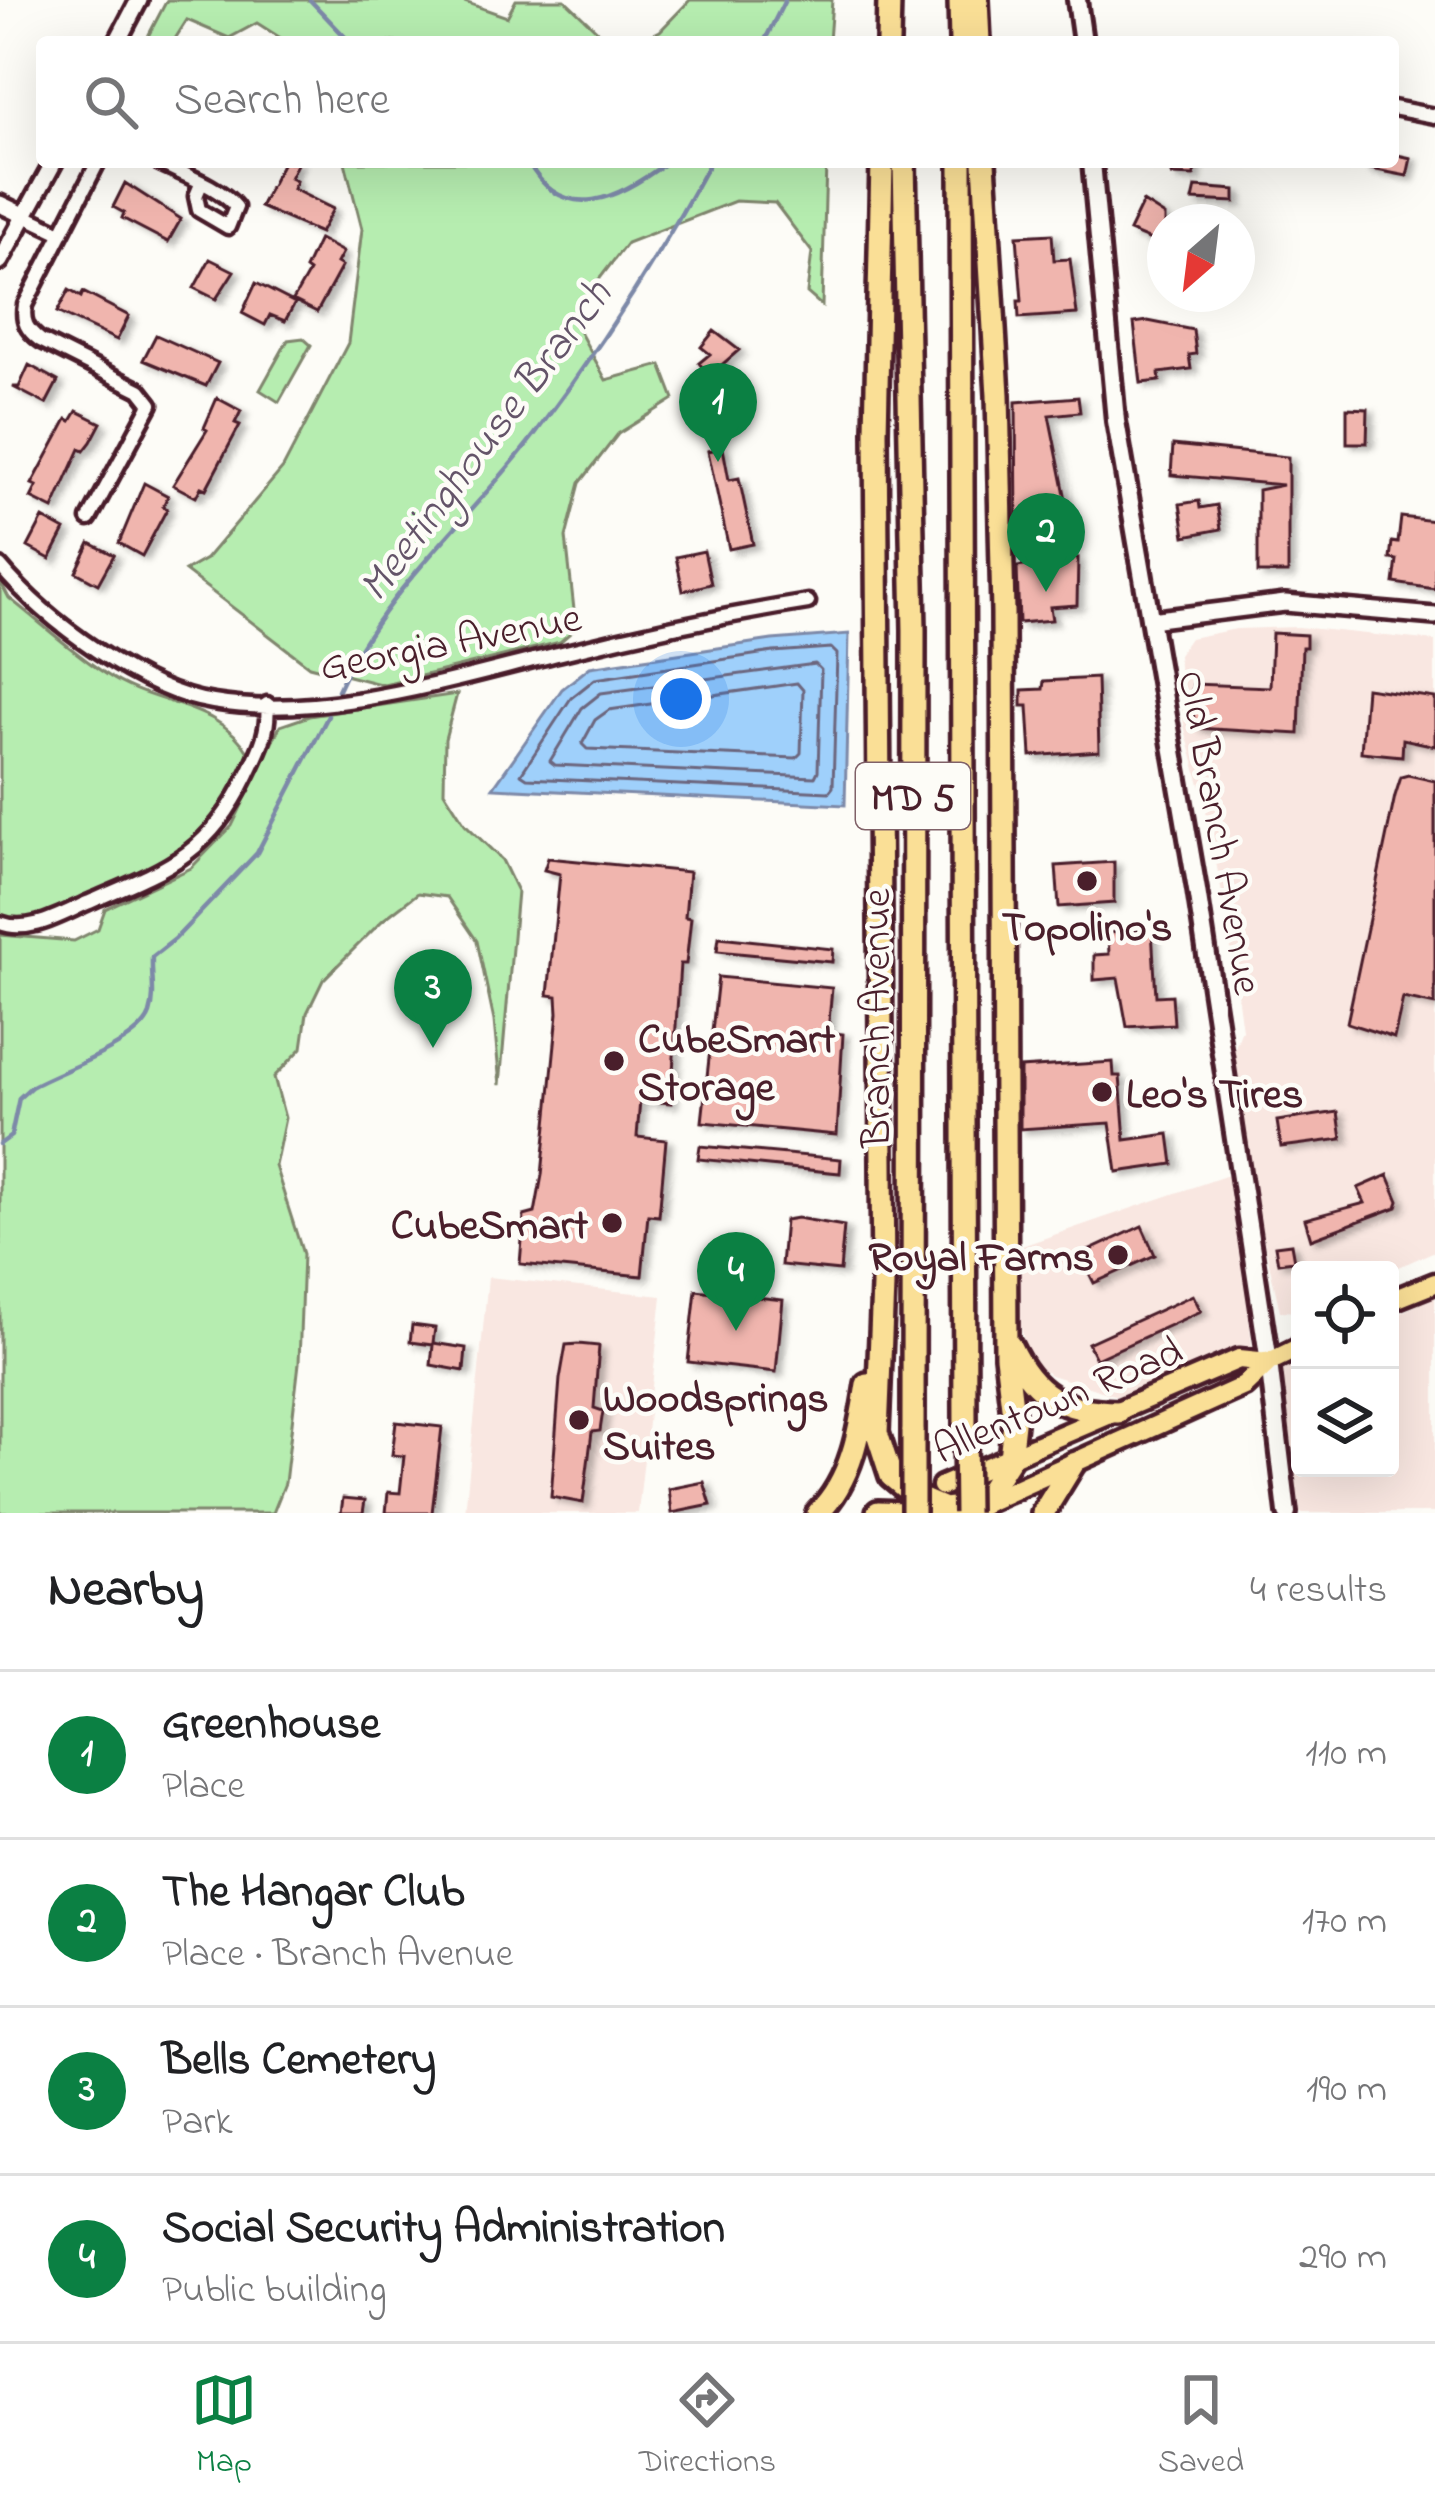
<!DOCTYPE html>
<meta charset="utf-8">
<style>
:root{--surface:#fff;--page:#f6f6f6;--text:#202124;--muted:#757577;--line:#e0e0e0;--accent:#0b8043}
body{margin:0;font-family:"Indie Flower",sans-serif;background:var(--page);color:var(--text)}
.controls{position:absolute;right:36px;bottom:36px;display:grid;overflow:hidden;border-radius:12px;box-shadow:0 12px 48px #0002}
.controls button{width:108px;height:108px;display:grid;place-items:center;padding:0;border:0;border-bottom:3px solid var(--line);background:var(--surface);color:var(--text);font:60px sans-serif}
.compass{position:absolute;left:1147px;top:204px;width:108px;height:108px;border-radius:50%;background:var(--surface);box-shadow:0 12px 48px #0002;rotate:208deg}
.you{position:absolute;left:681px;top:699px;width:42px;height:42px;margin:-30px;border:9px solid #fff;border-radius:50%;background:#1a73e8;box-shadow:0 0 0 18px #1a73e833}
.badge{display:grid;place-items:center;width:78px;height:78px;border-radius:50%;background:var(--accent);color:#fff;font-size:39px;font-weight:700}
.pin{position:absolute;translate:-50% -99px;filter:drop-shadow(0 3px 6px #0008)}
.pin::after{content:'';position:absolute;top:63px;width:42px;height:36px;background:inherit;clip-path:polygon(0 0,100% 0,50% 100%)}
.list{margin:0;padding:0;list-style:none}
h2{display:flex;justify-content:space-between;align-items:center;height:156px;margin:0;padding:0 48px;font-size:51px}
h2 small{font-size:39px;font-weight:400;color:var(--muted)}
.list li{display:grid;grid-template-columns:78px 1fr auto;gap:36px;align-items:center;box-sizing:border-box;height:168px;padding:0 48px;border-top:3px solid var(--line)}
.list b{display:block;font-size:45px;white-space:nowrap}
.list p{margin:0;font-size:39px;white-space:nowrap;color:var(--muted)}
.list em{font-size:39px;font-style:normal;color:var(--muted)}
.icon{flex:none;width:66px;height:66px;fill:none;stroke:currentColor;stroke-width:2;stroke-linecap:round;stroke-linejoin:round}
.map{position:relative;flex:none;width:1435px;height:1513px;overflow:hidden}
.search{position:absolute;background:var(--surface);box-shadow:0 12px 48px #0002;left:36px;right:36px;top:36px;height:132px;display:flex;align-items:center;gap:30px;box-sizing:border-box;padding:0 42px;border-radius:12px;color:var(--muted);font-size:45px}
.sheet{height:828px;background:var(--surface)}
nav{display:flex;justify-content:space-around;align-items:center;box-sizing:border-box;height:168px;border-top:3px solid var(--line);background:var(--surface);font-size:33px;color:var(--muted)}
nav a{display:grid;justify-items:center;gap:6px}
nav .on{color:var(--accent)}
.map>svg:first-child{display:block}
.built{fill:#f9e7e1}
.green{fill:#b6edb0;stroke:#80866e;stroke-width:3}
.water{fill:#9fd0fb;stroke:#7d89a8;stroke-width:3}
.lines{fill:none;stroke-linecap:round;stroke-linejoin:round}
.shore{stroke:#6c667e;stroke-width:3}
.stream{stroke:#7d89a8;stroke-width:4.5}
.building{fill:#f0b5ae;stroke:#4a1f2b;stroke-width:3;filter:url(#shadow)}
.minor-casing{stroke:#4a1f2b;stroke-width:21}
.tertiary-casing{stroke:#4a1f2b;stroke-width:24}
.secondary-casing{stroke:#4a1f2b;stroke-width:26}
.primary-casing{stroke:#4a1f2b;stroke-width:27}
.motorway-casing{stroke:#4a1f2b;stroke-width:30}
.minor{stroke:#fdfcf7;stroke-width:12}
.tertiary{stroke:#fdfcf7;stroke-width:15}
.secondary{stroke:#fdfcf7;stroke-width:16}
.primary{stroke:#fadf96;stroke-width:18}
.motorway{stroke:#fadf96;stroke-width:21}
.motorway-bridge-casing{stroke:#4a1f2b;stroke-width:30;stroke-linecap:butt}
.motorway-bridge{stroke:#fadf96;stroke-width:21}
.poi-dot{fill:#4a1f2b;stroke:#fdfcf7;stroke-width:4.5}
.labels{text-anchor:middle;stroke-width:9;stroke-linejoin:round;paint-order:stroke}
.shield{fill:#fdfcf7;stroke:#806168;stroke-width:3}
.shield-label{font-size:39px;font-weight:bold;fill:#4a1f2b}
.street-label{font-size:42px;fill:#4a1f2b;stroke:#fdfcf7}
.poi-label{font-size:42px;font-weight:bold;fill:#4a1f2b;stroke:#fdfcf7;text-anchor:start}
.water-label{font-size:45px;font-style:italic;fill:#645469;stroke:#fdfcf7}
</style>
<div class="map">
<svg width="1435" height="1513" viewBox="0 0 1435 1513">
<defs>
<filter id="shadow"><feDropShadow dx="6" dy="4" stdDeviation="3" flood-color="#0004"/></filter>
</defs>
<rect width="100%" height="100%" fill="#fdfcf7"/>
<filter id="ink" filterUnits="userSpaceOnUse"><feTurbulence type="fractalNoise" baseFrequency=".00833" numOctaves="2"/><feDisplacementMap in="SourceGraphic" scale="24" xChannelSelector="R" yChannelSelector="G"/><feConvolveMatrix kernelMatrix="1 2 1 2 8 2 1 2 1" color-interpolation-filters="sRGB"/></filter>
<g filter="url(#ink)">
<!-- built -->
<path class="built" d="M1298,627L1435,641V1251L1390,1271L1300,1270V1312L1280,1311L1247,1167L1234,1050L1242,1030L1226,914L1203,795L1184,726L1178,655L1190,638L1236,629Z
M1234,1173L1252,1346L1123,1398L1051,1375L1036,1366L1025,1345L1017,1309L1016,1248Z
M488,1277L662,1296L638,1513H465Z
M1435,1296V1513H1297L1279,1371L1300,1361V1468H1390V1318Z"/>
<!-- green -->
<path class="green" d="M167,0H459L507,17L516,0H565L609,42H287L257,23L229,38L187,20L173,42H145Z
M690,0H832L829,42H637L660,31Z
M345,162H826L822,306L807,293L812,252L775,203L735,201L627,243L571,316L606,380L661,365L674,399L618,434L580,483L566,537L576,628L560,642L384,685L309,666L185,571L206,559L283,468L348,343L362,229Z
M303,338L311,345L279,402L260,390L288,340Z
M0,581L9,598C41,623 72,652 106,674C155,708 218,700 250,755C237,779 227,808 208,828C177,862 45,928 0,920Z
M457,694L445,739L444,791L465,824L502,860L517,891L500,1085L494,1021L477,941L447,897L418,893L383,920L323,980L307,1013L302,1048L274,1077L285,1118L275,1166L303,1254L299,1363L285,1483L273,1513H0V935L74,941L98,929L105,909L191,868L232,826L280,726L309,716Z"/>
<!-- water -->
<path class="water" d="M849,634L845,805L493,788L562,689L590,667L772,640Z"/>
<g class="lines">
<!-- shore -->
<path class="shore" d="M831,648L837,654L833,787L829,792L527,778L521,774L571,698L595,679L773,652Z
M815,664L821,670L818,771L815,777L555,765L550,761L582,708L601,693Z
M797,683L803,690L801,753L796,758L587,749L582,744L595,720L609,710Z"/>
<!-- stream -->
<path class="stream" d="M310,0L350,42
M764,42L785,0
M528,162C564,227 620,198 667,162
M338,690C383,590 470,520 535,434C600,348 659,257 710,162
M0,1144L11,1136L19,1098L31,1087C61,1070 139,1045 150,1014C156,995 151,977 152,957L175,939L257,853L328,716"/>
</g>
<!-- building -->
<path class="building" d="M1393,154L1411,158L1407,176L1366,168V162H1393Z
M283,162H298L290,178L296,181L293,189L333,209L320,233L260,207Z
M1173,162H1195L1194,176L1172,175Z
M125,183L181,219L168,242L122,218L124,213L113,207Z
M1196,187L1235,190V202L1193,200Z
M1143,202L1165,216V246L1129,231Z
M1052,234L1054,260L1070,259L1077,314L1019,318L1018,301H1022L1017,236Z
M319,239L343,252L337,263L342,266L317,312L293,300L309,272L305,269Z
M210,259L234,271L216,299L194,288Z
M256,283L295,303L285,321L270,315L265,325L242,313Z
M69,290L81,297L83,292L129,316L117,340L57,312Z
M1148,321L1193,330L1196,354L1189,355L1191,369L1159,373L1160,381L1141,383L1134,323Z
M714,331L739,350L709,376L699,363L710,354L701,347Z
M156,335L218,363L206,386L143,360Z
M29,365L58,381L46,404L13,387H19Z
M1078,397L1080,412L1049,415L1072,529H1017L1016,402Z
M217,398L241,411L235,423L240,425L206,489L201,487L196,497L173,485L207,430L204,428Z
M1347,408L1368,409L1367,443H1347Z
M77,411L101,423L91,442L84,451L80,449L53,509L31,498L37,486L32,484L67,419L71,421Z
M1173,445L1288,457V573H1258V490L1283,485L1171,475Z
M723,448L729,480L739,478L753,544L729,549L708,451Z
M144,483L168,496L163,506L167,509L142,556L119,543Z
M1199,501L1200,508L1217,505L1221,529L1185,536L1180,504Z
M1401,517L1435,521V589L1394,583L1397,560L1390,559L1392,542L1398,543Z
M43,518L65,530L50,559L28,547Z
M90,543L114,555L98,584L76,572Z
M704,551L711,584L683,591L676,557Z
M1078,558L1077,605L1050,607L1052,620L1019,623L1017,567Z
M1272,633L1306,635V647H1302L1299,734L1196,728L1190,699L1193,684L1270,687Z
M1097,678L1099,751L1031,756L1028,706H1022V690L1043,689L1044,681Z
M1366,688L1435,698V746L1403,739L1402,756L1361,752Z
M1408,775L1435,781V1005L1403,998L1394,1038L1347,1023L1395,796L1401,777Z
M548,858L689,872L685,917L691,918L686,964H680L671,1103L640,1100L637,1137L666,1140L659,1216L648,1215L642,1276L520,1264L524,1216L535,1213L542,1175L558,1013L557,996L548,995L560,874L544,870Z
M1114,862V903L1059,907L1056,866Z
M1152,930L1156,996L1172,995L1174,1024L1127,1027L1118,978L1094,980V955L1109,954L1108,933Z
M719,937L833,949L832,962L717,951Z
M718,977L832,988L828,1032L843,1034L837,1135L702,1122Z
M1113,1062L1114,1076H1120L1125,1140L1169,1134L1173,1164L1117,1172L1110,1123L1020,1129V1068Z
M1338,1112L1342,1139L1281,1147L1277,1121Z
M700,1146L841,1159L840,1173L698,1159Z
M1388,1175L1399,1201L1397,1207L1311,1239L1305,1219L1365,1203L1358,1188Z
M797,1218L844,1226L840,1271L781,1265L785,1220Z
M1142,1226L1155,1255L1094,1283L1080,1255Z
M1291,1244L1294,1261L1278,1263L1275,1246Z
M696,1290L783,1300L776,1372L688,1362Z
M1193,1295L1201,1311L1096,1359L1088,1343Z
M412,1325L435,1328L433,1343L466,1348L464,1371L431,1365L433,1345L410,1342Z
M578,1344L599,1346L594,1408L603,1411L600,1431L592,1432L583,1503L551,1497L560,1379L566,1345Z
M396,1422L442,1427L432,1513H386L388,1492L400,1493L404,1456L392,1455Z
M704,1482L711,1505L672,1513L669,1489Z
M343,1498L365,1500L363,1513H341Z"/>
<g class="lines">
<!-- minor casing -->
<g class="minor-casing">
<path id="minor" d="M1393,108L1435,116
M158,162C182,174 219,186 236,207L228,227L199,210L196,196L201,184
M25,216L61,233
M89,519L151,404L140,390L40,340C27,330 22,322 25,305L98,162
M0,566C46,621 141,691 213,702C327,721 456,678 566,652C646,632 726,615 808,602
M0,923C29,934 60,915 87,903C167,869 208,856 248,774C259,751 270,731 267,704"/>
</g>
<!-- tertiary casing -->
<g class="tertiary-casing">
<path id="tertiary" d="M117,42L139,0
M0,204L25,216
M0,261L54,162
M1150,620L1285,603L1435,616"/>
</g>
<!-- secondary casing -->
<g class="secondary-casing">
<path id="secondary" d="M1077,0L1083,42
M1092,162L1116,421L1197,890L1269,1362L1287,1513"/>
</g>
<!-- primary casing -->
<g class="primary-casing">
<path id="primary" d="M1390,1301L1435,1283
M942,1486L1239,1359L1269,1362
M980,1505L1244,1386L1269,1362L1300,1347"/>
</g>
<!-- motorway casing -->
<g class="motorway-casing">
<path id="motorway" d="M960,0L961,42
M977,0L979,42
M888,42L889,0
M882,162L876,432L883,1286L877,1433L891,1476L916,1497L944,1509L980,1505L1010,1458L1014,1423L1006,1356L1003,613L998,395L984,162
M904,162L914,630L913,1431
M961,162L965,1429
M1010,1346C1034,1397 1063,1411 1118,1412
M878,1512L904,1513
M818,1513C852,1480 860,1429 867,1384
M1043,1513L1073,1464"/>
</g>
<!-- minor -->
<use href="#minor" class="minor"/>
<!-- tertiary -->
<use href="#tertiary" class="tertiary"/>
<!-- secondary -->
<use href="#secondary" class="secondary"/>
<!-- primary -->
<use href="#primary" class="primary"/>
<!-- motorway -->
<use href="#motorway" class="motorway"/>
<!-- motorway-bridge casing -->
<g class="motorway-bridge-casing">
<path id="motorway-bridge" d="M965,1429L966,1513
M913,1431V1513"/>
</g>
<!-- motorway-bridge -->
<use href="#motorway-bridge" class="motorway-bridge"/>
</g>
</g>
<!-- markers -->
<g class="poi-dot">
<circle cx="1087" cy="881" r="12"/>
<circle cx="614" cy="1061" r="12"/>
<circle cx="1102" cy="1092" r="12"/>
<circle cx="612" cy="1223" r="12"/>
<circle cx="1118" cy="1255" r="12"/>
<circle cx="579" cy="1420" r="12"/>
</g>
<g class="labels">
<!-- shield labels -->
<rect class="shield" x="856" y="763" width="114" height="66" rx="9"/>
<g class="shield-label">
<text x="913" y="810">MD 5</text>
</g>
<!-- street labels -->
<g class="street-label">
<text transform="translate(450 640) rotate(-11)" y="15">Georgia Avenue</text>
<text transform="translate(1222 832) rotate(80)" y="15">Old Branch Avenue</text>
<text transform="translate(874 1018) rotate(-90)" y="15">Branch Avenue</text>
<text transform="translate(1057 1398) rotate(-23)" y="15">Allentown Road</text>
</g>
<!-- poi labels -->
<g class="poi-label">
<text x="1087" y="940" text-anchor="middle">Topolino's</text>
<text x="638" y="1052">CubeSmart<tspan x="638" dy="48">Storage</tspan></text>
<text x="1126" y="1107">Leo's Tires</text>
<text x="588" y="1238" text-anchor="end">CubeSmart</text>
<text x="1094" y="1270" text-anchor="end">Royal Farms</text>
<text x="603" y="1411">Woodsprings<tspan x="603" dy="48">Suites</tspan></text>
</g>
<!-- water labels -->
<g class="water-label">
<text transform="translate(483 439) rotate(-53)" y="16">Meetinghouse Branch</text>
</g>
</g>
</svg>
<div class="controls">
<button><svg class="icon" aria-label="locate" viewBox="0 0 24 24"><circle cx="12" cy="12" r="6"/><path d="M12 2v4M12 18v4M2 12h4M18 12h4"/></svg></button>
<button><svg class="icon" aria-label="layers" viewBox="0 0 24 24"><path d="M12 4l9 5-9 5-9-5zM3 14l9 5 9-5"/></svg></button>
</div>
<svg class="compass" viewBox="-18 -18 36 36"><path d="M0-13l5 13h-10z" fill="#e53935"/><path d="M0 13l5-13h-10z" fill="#757577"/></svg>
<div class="you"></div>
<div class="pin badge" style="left:718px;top:462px">1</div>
<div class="pin badge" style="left:1046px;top:592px">2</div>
<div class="pin badge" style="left:433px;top:1048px">3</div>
<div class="pin badge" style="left:736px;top:1331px">4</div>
<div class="search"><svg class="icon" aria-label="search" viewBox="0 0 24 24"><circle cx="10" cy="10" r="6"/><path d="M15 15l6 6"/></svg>Search here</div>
</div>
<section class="sheet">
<h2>Nearby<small>4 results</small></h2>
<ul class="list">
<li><span class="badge">1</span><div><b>Greenhouse</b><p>Place</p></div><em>110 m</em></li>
<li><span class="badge">2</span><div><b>The Hangar Club</b><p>Place · Branch Avenue</p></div><em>170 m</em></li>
<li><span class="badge">3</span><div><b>Bells Cemetery</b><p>Park</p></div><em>190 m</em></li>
<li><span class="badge">4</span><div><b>Social Security Administration</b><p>Public building</p></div><em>290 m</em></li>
</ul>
</section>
<nav>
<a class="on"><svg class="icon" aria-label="map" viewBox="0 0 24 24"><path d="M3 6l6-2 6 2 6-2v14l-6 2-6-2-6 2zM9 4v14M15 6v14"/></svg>Map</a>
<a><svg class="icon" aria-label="directions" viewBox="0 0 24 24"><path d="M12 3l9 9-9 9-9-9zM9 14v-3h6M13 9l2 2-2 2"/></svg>Directions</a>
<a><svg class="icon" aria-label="saved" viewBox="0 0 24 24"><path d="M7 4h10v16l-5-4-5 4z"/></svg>Saved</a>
</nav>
